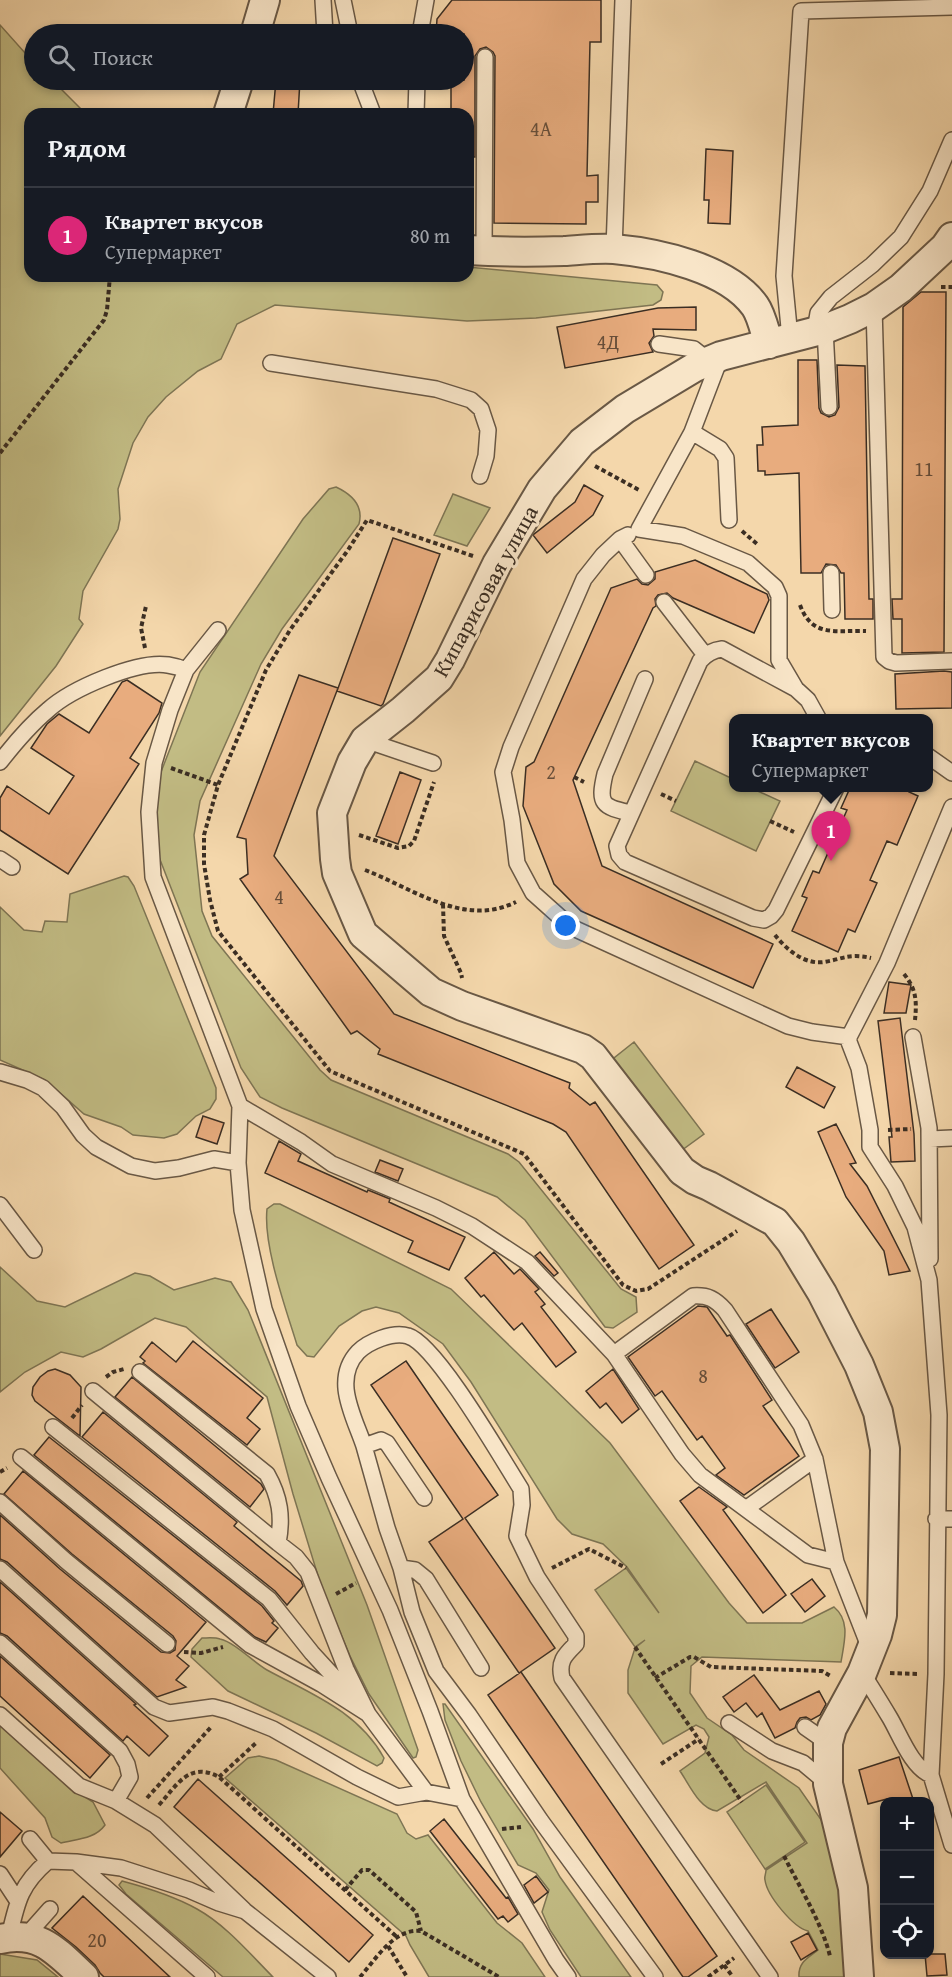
<!DOCTYPE html>
<html lang="ru">
<meta charset="utf-8">
<style>
:root{--surface:#171b24;--page:#20242c;--text:#f1f3f6;--muted:#9ea1a6;--line:#363941;--accent:#db2777}
body{margin:0;font-family:"Gentium Book Plus",serif;background:var(--page);color:var(--text)}
.controls{position:absolute;right:18px;bottom:18px;display:grid;overflow:hidden;border-radius:12px;box-shadow:0 3px 9px #0003}
.controls button{width:54px;height:54px;display:grid;place-items:center;padding:0;border:0;border-bottom:2px solid var(--line);background:var(--surface);color:var(--text);font:30px sans-serif}
.you{position:absolute;left:566px;top:926px;width:21px;height:21px;margin:-15px;border:4px solid #fff;border-radius:50%;background:#1a73e8;box-shadow:0 0 0 9px #1a73e833}
.badge{display:grid;place-items:center;width:39px;height:39px;border-radius:50%;background:var(--accent);color:#fff;font-size:20px;font-weight:700}
.pin{position:absolute;translate:-50% -50px;filter:drop-shadow(0 2px 3px #0008)}
.pin::after{content:'';position:absolute;top:32px;width:21px;height:18px;background:inherit;clip-path:polygon(0 0,100% 0,50% 100%)}
.popup{position:absolute;left:729px;top:714px;width:204px;height:78px;box-sizing:border-box;display:grid;place-content:center;border-radius:12px;background:var(--surface);filter:drop-shadow(0 2px 4px #0005);font-size:20px;white-space:nowrap;color:var(--muted)}
.popup b{font-size:22px;color:var(--text)}
.popup::after{content:'';position:absolute;left:50%;top:100%;margin-left:-12px;border:12px solid transparent;border-top-color:var(--surface)}
.list{margin:0;padding:0;list-style:none}
h2{display:flex;justify-content:space-between;align-items:center;height:78px;margin:0;padding:0 24px;font-size:26px}
h2 small{font-size:20px;font-weight:400;color:var(--muted)}
.list li{display:grid;grid-template-columns:39px 1fr auto;gap:18px;align-items:center;box-sizing:border-box;height:96px;padding:0 24px;border-top:2px solid var(--line)}
.list b{display:block;font-size:22px;white-space:nowrap}
.list p{margin:0;font-size:20px;white-space:nowrap;color:var(--muted)}
.list em{font-size:20px;font-style:normal;color:var(--muted)}
.icon{flex:none;width:33px;height:33px;fill:none;stroke:currentColor;stroke-width:2;stroke-linecap:round;stroke-linejoin:round}
.map{position:relative;flex:none;width:952px;height:1977px;overflow:hidden}
.search{position:absolute;background:var(--surface);box-shadow:0 3px 9px #0003;left:24px;top:24px;width:450px;height:66px;display:flex;align-items:center;gap:15px;box-sizing:border-box;padding:0 21px;border-radius:33px;color:var(--muted);font-size:22px}
.panel{position:absolute;background:var(--surface);box-shadow:0 3px 9px #0003;left:24px;top:108px;width:450px;height:174px;border-radius:18px}
.map>svg:first-child{display:block}
.green{fill:#c2bc84;stroke:#7e7554;stroke-width:1.5}
.building{fill:#e8ac7e;stroke:#3b2e23;stroke-width:1.5}
.lines{fill:none;stroke-linecap:round;stroke-linejoin:round}
.lane-casing{stroke:#695845;stroke-width:18}
.street-casing{stroke:#695845;stroke-width:32}
.path{stroke:#3b2e23;stroke-width:4;stroke-dasharray:4.5 3;stroke-linecap:butt}
.lane{stroke:#f8e5c8;stroke-width:15}
.street{stroke:#f8e5c8;stroke-width:28}
.labels{text-anchor:middle;stroke-width:6;stroke-linejoin:round;paint-order:stroke}
.number-label{font-size:20px;fill:#664e3a}
.street-label{font-size:22px;fill:#3b2e23;stroke:#f8e5c8}
</style>
<div class="map">
<svg width="952" height="1977" viewBox="0 0 952 1977">
<rect width="100%" height="100%" fill="#f4d7ab"/>
<filter id="stains"><feTurbulence type="fractalNoise" baseFrequency=".00333" numOctaves="4"/><feColorMatrix values="0 0 0 0 .2 0 0 0 0 .09 0 0 0 0 .02 0 0 0 .5 -.17"/></filter>
<radialGradient id="worn" r=".72"><stop offset=".6" stop-color="#630" stop-opacity="0"/><stop offset="1" stop-color="#630" stop-opacity=".3"/></radialGradient>
<!-- green -->
<path class="green" d="M0,25L34,63V80H52L86,114H30V276H468V267L657,285L663,292L661,300L653,305L536,318L467,321L275,305L237,324L221,359L198,371L166,397L148,417L133,443L118,489L120,519L118,529L83,591L79,619L83,624L56,666L0,736Z
M336,487C351,494 364,505 359,524L282,629L261,664L200,801L194,835L202,911L212,936L320,1070L331,1080L508,1154L519,1162L621,1289L636,1297L637,1312L613,1328L605,1327L525,1220L497,1197L282,1108L260,1097L241,1068L159,857L155,832L159,777L200,672L303,519L329,489Z
M453,494L490,508L467,546L434,535Z
M695,761L733,779L734,788H751L780,801L756,851L671,811Z
M124,876L128,877L134,886L216,1088V1099L210,1109L196,1116L177,1134L164,1138L133,1135L121,1127L84,1114L45,1080L0,1060V907L24,930L42,932L45,921L67,922L70,894Z
M634,1042L704,1134L678,1153L609,1062Z
M274,1204H280L451,1289L610,1443L729,1603L747,1623H802L834,1607C851,1621 844,1643 841,1662L702,1657L691,1666L690,1693L707,1718L732,1735L744,1750L799,1788L822,1821L846,1905L847,1977H799C798,1962 808,1958 818,1950L808,1931C794,1928 767,1896 765,1880C764,1877 766,1874 766,1870L807,1843L766,1782L717,1811C700,1810 689,1784 680,1771L705,1753L709,1737L704,1729L696,1725L663,1744L628,1693V1670L635,1648L645,1640L635,1647L595,1590L626,1568L659,1613L627,1567L603,1544L572,1534L557,1519L471,1382L443,1344L399,1313L376,1307L362,1311L339,1326L314,1357L307,1356L297,1345C286,1309 263,1246 267,1209Z
M0,1267L37,1301L65,1307L135,1273L150,1276L174,1290L215,1278L231,1282L248,1310L367,1605L418,1750L416,1757L413,1758L369,1694L350,1656L322,1589L293,1494L267,1397L186,1327L155,1318L101,1349L83,1357L61,1352L25,1372L0,1392Z
M202,1638C207,1638 215,1637 220,1639C236,1643 253,1662 267,1670C311,1694 358,1711 384,1758L382,1763L377,1766L316,1733L228,1691L191,1657L192,1649Z
M443,1704H445L533,1829L560,1877L631,1977H581L550,1930L542,1912L549,1890L536,1873L518,1865L481,1802L461,1761L445,1720Z
M0,1722L72,1789L93,1802L105,1825C95,1839 77,1839 61,1843L52,1837L45,1818L0,1768Z
M259,1756L276,1760L397,1814L407,1833L416,1839L428,1835L497,1923L522,1943L545,1977H429L410,1945L406,1936L225,1778L248,1758Z
M766,1785L805,1842L765,1869L727,1812Z
M122,1881C148,1888 174,1896 197,1909C226,1925 250,1954 273,1977H223L126,1894L119,1885Z
M0,1954L37,1960L58,1977H0Z"/>
<!-- building -->
<path class="building" d="M452,0H601V42H590L587,176L598,175V202H586V224L494,223L495,56L493,52L486,47L480,49L475,56V157H468V114H451V80H464V34H436L437,19Z
M276,80H300L298,114H273Z
M706,149L733,151L730,224L708,223L709,200H704Z
M921,292H946L944,652L902,653V619H893L892,599H902L903,307Z
M696,307V330L653,329L654,336L649,343L653,352L565,368L557,327L658,308Z
M798,360H817L819,408L821,413L829,417L835,415L839,407L837,365L865,366L869,599H873V619H845L844,573H841L836,565L826,564L821,573H801L799,473L765,475V471H758L757,445H763L762,427L798,425Z
M584,485L603,496L593,515L547,553L533,535L575,502Z
M393,538L440,554L383,704L381,706L337,691Z
M695,560L767,594L769,600L754,633L673,598L667,593L658,595L655,599L656,606L653,608L573,780L602,866L773,944L753,988L581,911L554,884L523,806L526,767L534,762L611,588L637,579L642,584L648,585L655,579V572Z
M944,671L952,672V708L896,709L895,674Z
M299,675L338,688L274,856L394,1014L570,1083L569,1088L590,1105L595,1102L694,1245L659,1269L566,1132L553,1124L378,1054L380,1049L357,1031L351,1034L240,879L248,874L246,839L237,837Z
M127,680L162,703L159,713L130,758L139,764L68,874L0,830V798L7,786L49,814L74,776L31,748L47,724L59,714L89,733L122,682Z
M400,772L421,780L398,844L376,836Z
M850,788H911L909,792L918,796L897,845L887,841L870,880L877,883L855,932L848,929L838,952L792,931L807,898L802,896L813,871L819,873L847,810L841,808Z
M889,982L911,985L906,1013H884Z
M900,1018L914,1134L915,1161L891,1162L889,1137H892L878,1021Z
M797,1067L835,1087L824,1108L786,1087Z
M203,1116L224,1123L217,1144L196,1137Z
M836,1124L856,1163L850,1164L867,1186L910,1271L889,1275L884,1251L846,1197L818,1132Z
M279,1141L301,1154L298,1161L367,1192L368,1190L390,1199L389,1202L465,1237L449,1270L408,1252L413,1241L265,1173Z
M380,1160L403,1169L398,1181L375,1172Z
M494,1252L514,1274L520,1269L539,1289L535,1292L545,1304L541,1307L576,1352L556,1367L522,1323L514,1330L484,1295L481,1297L465,1278Z
M540,1252L558,1273L554,1276L535,1256Z
M698,1306L707,1307L727,1336L730,1335L772,1400L763,1406L799,1456L744,1495L716,1475L725,1468L702,1436L697,1440L662,1391L655,1396L628,1357Z
M771,1309L799,1352L775,1368L746,1324Z
M193,1341L263,1398L247,1418L260,1429L247,1445L143,1363L145,1361L140,1357L152,1342L176,1362Z
M406,1361L498,1495L465,1518L555,1648L519,1673L429,1542L463,1519L371,1385Z
M55,1369L70,1375L81,1387L80,1436L35,1401L32,1395L33,1387L40,1377L48,1371Z
M613,1369L639,1409L622,1423L606,1403L600,1408L586,1391Z
M132,1377L261,1484L264,1489L250,1507L115,1397Z
M103,1412L237,1522L234,1526L301,1581L303,1586L287,1605L275,1591L82,1437Z
M49,1437L262,1606L274,1621L272,1623L278,1628L266,1642L255,1637L34,1455Z
M23,1471L206,1622L177,1656L189,1666L176,1680L186,1687L157,1697L7,1562L0,1559V1515L60,1569L161,1652L170,1653L175,1650L176,1641L173,1636L72,1554L4,1494Z
M699,1487L727,1507L723,1510L786,1595L763,1613L680,1501Z
M812,1579L825,1596L805,1612L791,1594Z
M0,1582L136,1704L134,1705L168,1736L149,1756L127,1736L123,1741L7,1636L0,1633Z
M0,1656L110,1755L90,1778L0,1696Z
M521,1672L717,1956L688,1977H683L488,1695Z
M754,1675L780,1710L819,1691L826,1704L820,1715L811,1720L806,1717L800,1718L797,1722L795,1728L775,1738L762,1713L757,1717L746,1703L734,1712L723,1697Z
M899,1757L914,1802H888L887,1799L868,1804L859,1770Z
M198,1779L373,1935L349,1962L174,1807Z
M0,1812L22,1831L0,1857Z
M444,1819L506,1898L508,1897L518,1914L508,1922L503,1916L498,1919L430,1831Z
M536,1876L548,1892L534,1903L524,1885Z
M83,1896L170,1977H104L100,1973L95,1965L76,1947L52,1928Z
M808,1933L817,1950L801,1960L791,1942Z
M925,1954H945L947,1975L927,1976Z"/>
<g class="lines">
<!-- lane casing -->
<g class="lane-casing">
<path id="lane" d="M323,0L325,34
M343,0L350,34
M420,34L426,0
M360,80L373,114
M416,114L417,80
M614,249L623,0
M484,251L485,57
M874,307L884,657L889,661L896,663L952,661
M825,329L829,407
M815,331L818,313L831,297L872,265L901,237L930,191L952,140
M790,338L784,276L801,11L952,7
M659,344L694,349L709,361
M721,356L692,432L639,529L683,536L748,563L775,587L779,596V660L796,689L722,649C713,650 706,654 700,661L617,846L619,855L625,862L753,918L764,920L771,916L776,910L836,788
M271,363L436,389L471,400L481,409L488,430L486,456L480,476
M692,432L720,449L726,458L729,520
M628,535L620,539L646,575
M620,539L603,555L584,579L511,747L503,772L512,820L517,863L533,893L571,927L788,1026L812,1032L849,1037
M831,573L832,610
M664,602L705,655
M796,689L808,700L818,718
M365,740L433,763
M928,756L952,773
M0,762C14,744 30,725 48,710C71,689 137,660 168,665C174,666 181,668 186,670
M952,807L887,963L849,1037V1042L859,1068L870,1130V1147L895,1186L915,1227L929,1280L939,1415L936,1674L931,1775L952,1845
M631,813C602,807 598,804 605,774L645,679
M0,859L12,867
M913,1037L929,1128L930,1259
M0,1072L27,1080L43,1088L63,1107L83,1135L96,1147L131,1166L155,1171L179,1168L214,1159L238,1163
M240,1106L301,1142L332,1164L436,1208L472,1226L527,1262L614,1354L682,1454L700,1475L808,1555L836,1562L870,1649
M930,1139L952,1138
M0,1205L34,1250
M614,1354L693,1296C708,1295 715,1299 725,1310L801,1425L815,1459L836,1562
M93,1391L278,1543
M53,1427L269,1599L312,1653L368,1714L426,1792
M364,1446C354,1416 332,1380 358,1352C368,1342 393,1331 408,1336C436,1344 502,1459 521,1489L522,1505L517,1536L537,1577L576,1636V1644C565,1655 558,1661 562,1678L770,1977
M21,1457L250,1645L321,1684L368,1714L346,1669L308,1572L296,1557L278,1543C283,1517 280,1497 267,1474L140,1372
M424,1498L387,1443L381,1440L364,1446L387,1528L401,1568L412,1612L436,1671L469,1715L541,1821L655,1977
M0,1502L66,1561L167,1644
M747,1508L815,1459
M936,1519H952
M401,1568L415,1570L426,1579L481,1668
M0,1569L154,1707L169,1713L213,1707L228,1711L273,1729L357,1777L398,1797L426,1792L462,1799L430,1711L390,1610L329,1478L298,1406L264,1309L242,1210L238,1163L240,1106L153,877L149,812L154,763L170,710L186,670L218,630
M0,1643L120,1751L127,1764L130,1777L116,1801
M862,1673C872,1688 881,1703 890,1718C900,1735 912,1768 931,1775
M0,1715L79,1786L116,1801L155,1825L244,1910
M729,1723L772,1751L803,1763L828,1784
M805,1727L828,1743
M462,1799L556,1960L568,1977
M30,1839L48,1861
M76,1862L207,1977
M0,1874L17,1900
M26,1936L50,1909
M9,1937C17,1902 20,1885 48,1861L76,1862L121,1868L189,1890L219,1903L245,1911L328,1977"/>
</g>
<!-- street casing -->
<g class="street-casing">
<path id="street" d="M255,34L265,0
M228,114L239,80
M468,250C500,252 532,252 564,251C580,250 598,248 614,249C658,253 728,268 755,306C762,316 765,333 769,344
M0,1939C40,1930 57,1952 84,1977
M859,1977L853,1888L828,1784V1743L832,1728L862,1673L877,1635L882,1615L885,1449L878,1412L859,1365L822,1293L791,1242L775,1222L709,1186L695,1180L682,1171L593,1056L583,1049L462,1006L431,992L363,934L337,873L335,859L332,813L352,762L365,740L403,710L439,678L450,660L497,564L542,489L582,442L625,409L695,367L721,356L825,329L850,319L874,307L901,288L945,247L952,237"/>
</g>
<!-- path -->
<path class="path" d="M941,287H952
M0,453L104,320L107,310L110,276
M595,466L639,490
M742,531L757,544
M473,556L367,520L348,550L290,630L266,670L218,785L204,835V864L210,900L218,931L330,1071L524,1154L623,1285L636,1291L648,1289L737,1231
M800,605C812,638 836,630 866,631
M145,648L141,628L146,606
M171,768L218,785
M574,777L584,782
M661,794L676,801
M770,821L794,832
M359,835L398,848L409,846L414,841L434,782
M365,870C412,888 464,928 516,902
M443,904L444,936L461,973L462,978
M775,935C786,949 804,965 824,962C843,959 849,953 871,958
M904,974C916,989 917,1000 915,1020
M888,1130L911,1129
M106,1377L113,1372L124,1369
M72,1418L82,1405
M0,1472L7,1468
M552,1568L589,1549L626,1568
M336,1594L356,1583
M635,1647L742,1802
M184,1652L201,1653L223,1647
M890,1673L918,1674
M655,1678L690,1657H694L711,1667L822,1671L832,1677
M661,1764L699,1739
M219,1777L256,1743
M147,1798L212,1726
M159,1805C177,1785 189,1761 219,1777L397,1937
M502,1829L521,1827
M784,1856C800,1888 821,1921 830,1956
M345,1890L362,1870H369L416,1912L421,1931
M388,1946L407,1977
M724,1965L733,1977
M360,1977C376,1959 394,1928 421,1931L499,1977
M708,1977L734,1958"/>
<!-- lane -->
<use href="#lane" class="lane"/>
<!-- street -->
<use href="#street" class="street"/>
</g>
<g class="labels">
<!-- number labels -->
<g class="number-label">
<text x="541" y="136">4А</text>
<text x="608" y="349">4Д</text>
<text x="924" y="476">11</text>
<text x="551" y="779">2</text>
<text x="279" y="904">4</text>
<text x="703" y="1383">8</text>
<text x="97" y="1947">20</text>
</g>
<!-- street labels -->
<g class="street-label">
<text transform="translate(485 591) rotate(-61)" y="8">Кипарисовая улица</text>
</g>
</g>
<rect width="100%" height="100%" filter="url(#stains)"/>
<rect width="100%" height="100%" fill="url(#worn)"/>
</svg>
<div class="controls">
<button>+</button>
<button>−</button>
<button><svg class="icon" aria-label="locate" viewBox="0 0 24 24"><circle cx="12" cy="12" r="6"/><path d="M12 2v4M12 18v4M2 12h4M18 12h4"/></svg></button>
</div>
<div class="you"></div>
<div class="pin badge" style="left:831px;top:861px">1</div>
<div class="popup"><b>Квартет вкусов</b>Супермаркет</div>
<div class="search"><svg class="icon" aria-label="search" viewBox="0 0 24 24"><circle cx="10" cy="10" r="6"/><path d="M15 15l6 6"/></svg>Поиск</div>
<section class="panel">
<h2>Рядом<small></small></h2>
<ul class="list">
<li><span class="badge">1</span><div><b>Квартет вкусов</b><p>Супермаркет</p></div><em>80 m</em></li>
</ul>
</section>
</div>
